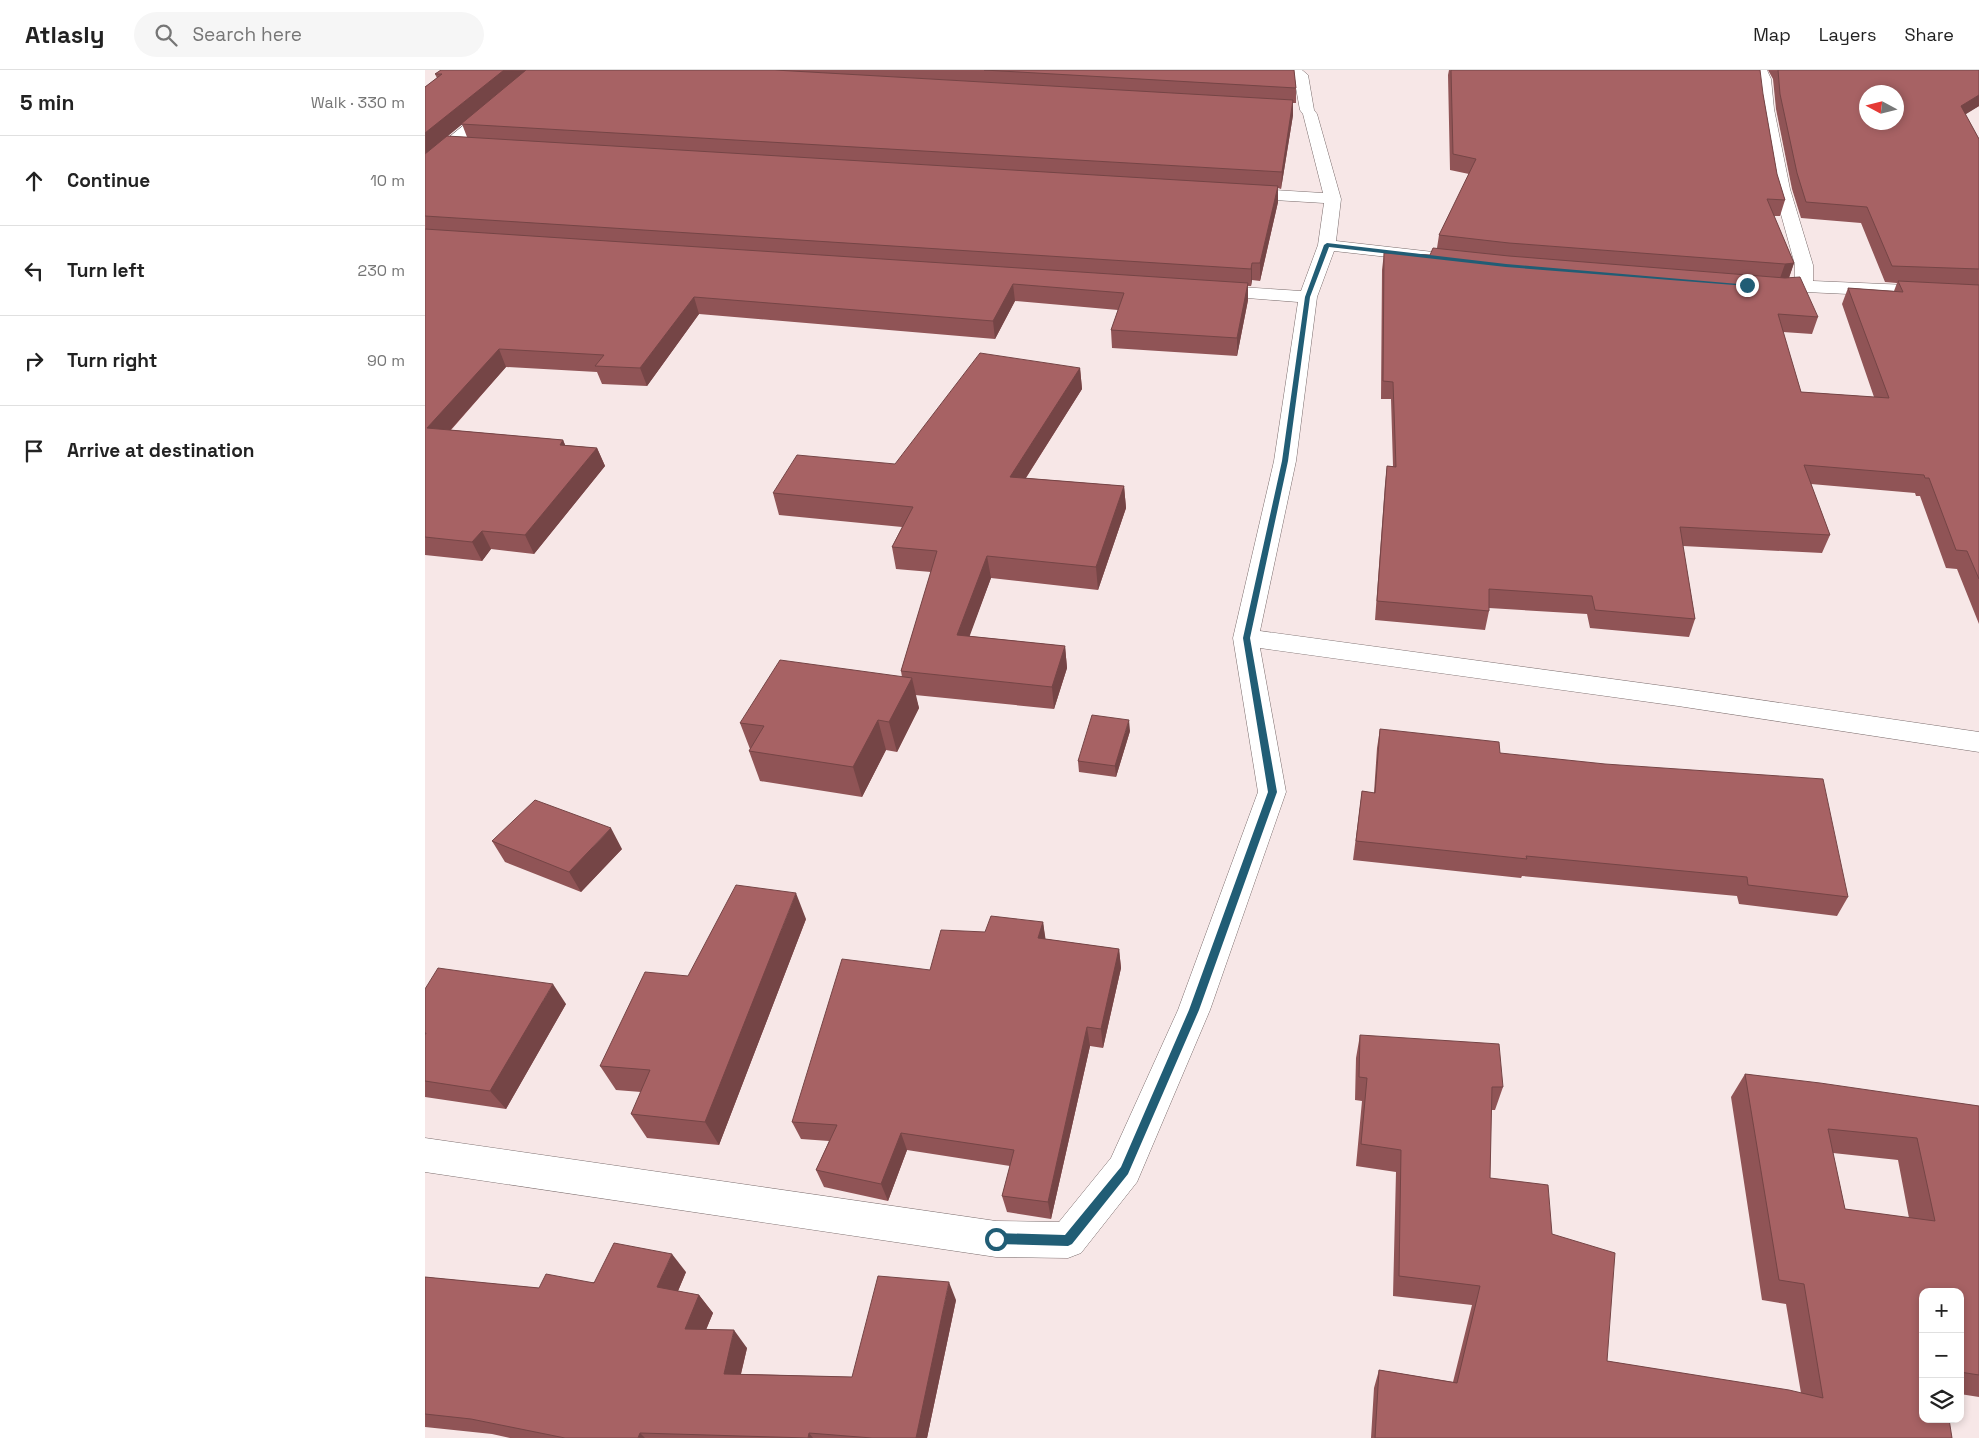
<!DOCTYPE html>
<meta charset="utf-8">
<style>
:root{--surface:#fff;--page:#f6f6f6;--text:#222;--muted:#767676;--line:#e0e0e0}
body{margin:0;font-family:"Space Grotesk",sans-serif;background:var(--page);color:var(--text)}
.controls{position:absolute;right:15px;bottom:15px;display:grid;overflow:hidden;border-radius:10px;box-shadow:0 2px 8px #0003}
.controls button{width:45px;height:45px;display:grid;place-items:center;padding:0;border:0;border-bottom:1px solid var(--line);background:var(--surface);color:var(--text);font:25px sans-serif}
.compass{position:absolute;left:1434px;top:15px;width:45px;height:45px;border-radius:50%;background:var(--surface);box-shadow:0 2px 8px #0003;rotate:277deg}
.stop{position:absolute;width:15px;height:15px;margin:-11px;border:4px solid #215d75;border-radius:50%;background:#fff}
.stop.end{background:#215d75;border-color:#fff;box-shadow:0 1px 5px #0008}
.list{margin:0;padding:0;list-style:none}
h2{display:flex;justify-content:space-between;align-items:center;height:65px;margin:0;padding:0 20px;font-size:21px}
h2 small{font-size:16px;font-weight:400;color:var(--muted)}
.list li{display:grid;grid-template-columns:32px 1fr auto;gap:15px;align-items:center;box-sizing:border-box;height:90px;padding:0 20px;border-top:1px solid var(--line)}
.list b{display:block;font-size:19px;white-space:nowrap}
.list em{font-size:16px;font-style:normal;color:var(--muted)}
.icon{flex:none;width:28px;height:28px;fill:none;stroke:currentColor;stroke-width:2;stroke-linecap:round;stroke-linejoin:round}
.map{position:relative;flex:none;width:1554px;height:1368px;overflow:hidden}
header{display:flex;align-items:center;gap:30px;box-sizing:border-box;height:70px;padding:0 25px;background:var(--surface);border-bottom:1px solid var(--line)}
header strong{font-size:24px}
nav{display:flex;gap:28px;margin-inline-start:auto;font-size:18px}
.search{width:350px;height:45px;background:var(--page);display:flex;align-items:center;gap:12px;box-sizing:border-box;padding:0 18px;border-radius:28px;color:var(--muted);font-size:19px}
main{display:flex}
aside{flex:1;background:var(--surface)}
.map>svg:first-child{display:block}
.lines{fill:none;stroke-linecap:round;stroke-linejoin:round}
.street-casing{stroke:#7a6c6c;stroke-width:1}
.street{fill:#fff;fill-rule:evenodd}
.wall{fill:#905456;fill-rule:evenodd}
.shaded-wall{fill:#754546}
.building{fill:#a76264;stroke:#754546;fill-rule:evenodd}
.route{fill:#215d75}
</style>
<header>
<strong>Atlasly</strong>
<div class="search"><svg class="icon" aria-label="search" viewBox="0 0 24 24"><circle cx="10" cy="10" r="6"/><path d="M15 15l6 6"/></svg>Search here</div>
<nav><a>Map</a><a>Layers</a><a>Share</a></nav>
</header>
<main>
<aside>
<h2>5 min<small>Walk · 330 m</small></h2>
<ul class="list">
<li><svg class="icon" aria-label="ahead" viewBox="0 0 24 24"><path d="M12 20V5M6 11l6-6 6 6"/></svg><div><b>Continue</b></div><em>10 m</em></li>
<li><svg class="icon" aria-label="left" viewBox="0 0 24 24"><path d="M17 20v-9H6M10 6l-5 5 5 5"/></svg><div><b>Turn left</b></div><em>230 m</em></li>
<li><svg class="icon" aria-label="right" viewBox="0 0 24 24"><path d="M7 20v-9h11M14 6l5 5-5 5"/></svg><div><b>Turn right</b></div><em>90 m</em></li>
<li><svg class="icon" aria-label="arrive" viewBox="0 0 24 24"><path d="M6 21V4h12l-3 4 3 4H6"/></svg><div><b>Arrive at destination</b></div></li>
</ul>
</aside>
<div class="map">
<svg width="1554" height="1368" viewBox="0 0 1554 1368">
<rect width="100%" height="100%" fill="#f7e7e7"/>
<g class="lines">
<!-- street casing -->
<g class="street-casing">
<path id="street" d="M106,0H122L6,98L0,100V87Z
M860,0H877L883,5L889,40L892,44L916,129L911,171L1017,183L1023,184L1026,188L1023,192L1017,193L909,181L892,227L871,391L835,561L1253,618L1554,662V682L1253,636L835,578L861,722L785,940L712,1112L656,1183L643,1188L571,1187L0,1102V1068L571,1151L634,1152L686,1088L753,940L833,722L808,568L849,391L873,232L784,225L778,224L775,220L778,216L784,215L876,221L893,175L899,133L815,128L809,126L807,123L809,120L815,118L898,123L878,44L875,40L869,7Z
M1328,0H1342L1346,9L1349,39L1365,119L1388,195V211L1554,218V230L1336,220L1333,216L1336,212L1370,211V195L1349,119L1335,39L1332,9Z"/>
</g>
<!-- street -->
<use href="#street" class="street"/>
</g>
<!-- wall -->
<path class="wall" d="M16,0H869L871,18V33H868V45L856,119L853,118V132L835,211L827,210L826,216H823V230L812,286L687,278L686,260L693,240L590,231L570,269L274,244L222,316L177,314L172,302L81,297L26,360L138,370L140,375L172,378L180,396L109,484L66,479L57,491L0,485V17L12,8L10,4ZM37,54L42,67L22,66Z
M1024,0L1338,24L1352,104L1360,130L1355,146H1349L1369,193L1364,208L1393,247L1387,264L1358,262L1376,322L1449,327L1417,234L1423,218L1469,221L1472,213L1460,212L1436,153L1376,148L1367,119L1351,39L1348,9L1343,0H1554V36L1540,44L1554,69V554L1532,499L1521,498L1495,426H1491L1490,423L1386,414L1405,465L1397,483L1258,476L1270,549L1264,567L1165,558L1162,544L1064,538V541L1060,560L950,550L960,414L962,396H968L966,329H956L957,200L959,183L1005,185L1012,178L1014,165L1044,104L1025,100L1023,5Z
M655,298L657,319L601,408L699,416L701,438L673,520L566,508L544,566L640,576L642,598L629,639L490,625L494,638L472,682L461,680L437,727L335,711L324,681L325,679L315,653L477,607L476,601L506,502L471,499L467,477L477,457L354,445L348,423L470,394Z
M955,659L1075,683L1423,827L1412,846L1314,834L1312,826L1097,806L1096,808L928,790L937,721L949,723L952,678Z
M705,661L691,707L654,702L653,691Z
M67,771L197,779L156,822L80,792Z
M381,849L294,1075L222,1068L206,1044L216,1022L191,1020L175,996L263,906Z
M618,852L620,869L694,879L696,898L678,978L665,976L626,1149L582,1142L577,1126L585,1096L482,1080L463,1131L399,1117L391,1100L404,1071L376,1069L367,1052L505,900L560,862Z
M0,919L141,934L81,1039L0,1027Z
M935,965L1078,1017L1070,1040H1066L1065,1108L1127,1164L1182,1291L1376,1323L1361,1234L1337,1230L1306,1027L1320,1004L1554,1036V1327L1535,1324V1222H1498L1527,1368H946L949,1318L954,1300L1028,1312L1047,1235L968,1226L971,1102L931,1096L937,1031L930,1030L931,988ZM1408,1083L1473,1090L1484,1148L1420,1139Z
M261,1202L253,1221L274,1225L288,1243L281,1260L322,1278L316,1304L427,1307L531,1230L502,1368H85L67,1364L0,1357V1207L114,1218Z"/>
<!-- shaded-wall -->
<path class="shaded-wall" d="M79,0H103L0,85V63Z
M1554,25V36L1530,51L1536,36Z
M868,30V45L856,119L857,102Z
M853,116V132L835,211V193Z
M827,193V210L826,216V199Z
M1369,193L1363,210L1354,211L1360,194Z
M823,213V230L812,286V268Z
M588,214L590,231L570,269L568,251Z
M269,227L274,244L222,316L215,298Z
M74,279L81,297L11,376L2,358Z
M655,298L657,319L588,428L585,407Z
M138,370L146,389L135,375Z
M172,378L180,396L109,484L100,465Z
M699,416L701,438L673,520L671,497Z
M57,461L66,479L57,491L47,472Z
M562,486L566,508L537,587L532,565Z
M640,576L642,598L629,639L627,617Z
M487,608L494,638L472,682L464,652Z
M453,650L461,680L437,727L428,697Z
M704,650L705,661L691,707L690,696Z
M186,758L197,779L156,822L144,802Z
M371,823L381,849L294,1075L280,1052Z
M618,852L621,872L613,868Z
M694,879L696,898L678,978L676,959Z
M128,914L141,934L81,1039L65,1021Z
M662,957L665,976L626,1149L623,1132Z
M476,1063L482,1080L463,1131L456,1114Z
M247,1184L261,1202L247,1235L232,1217Z
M524,1212L531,1230L502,1368H491Z
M274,1225L288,1243L274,1276L260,1259Z
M309,1260L322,1278L312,1320L299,1304Z
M215,1363L220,1368H213Z
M384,1363L388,1368H383Z"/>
<!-- building -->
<path class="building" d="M16,0H79L0,63V17L17,4H10Z
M101,0H350L868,30L857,102L36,54Z
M559,0H869L871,18Z
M1026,0H1335L1338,24L1352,104L1360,130L1342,129L1369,193L1360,194L1084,173L1014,165L1051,89L1028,84Z
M1353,0H1554V25L1536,36L1554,69V199L1467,196L1442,137L1381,132L1372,103L1355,24ZM1442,22H1472V52H1442Z
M22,66L853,116L835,193H827L826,199L0,146V84Z
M0,159L823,213L812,268L686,260L699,223L588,214L568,251L269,227L215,298L170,296L179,285L74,279L2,358L138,370L135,375L172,378L100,465L57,461L47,472L0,467Z
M1008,178L1084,186L1360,208L1375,207L1393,247L1353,244L1376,322L1464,328L1423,218L1478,222L1473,211L1554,215V509L1542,481L1531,480L1504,408H1500L1499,405L1379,395L1405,465L1255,457L1270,549L1170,540L1167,526L1064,519V541L952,531L962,396L971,397L968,312L958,311L959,183L1005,185Z
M555,283L655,298L585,407L699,416L671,497L562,486L532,565L640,576L627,617L476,601L512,481L467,477L488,437L348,423L372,385L470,394Z
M355,590L487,608L464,652L453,650L428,697L324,681L339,656L315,653Z
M667,645L704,650L690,696L653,691Z
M955,659L1074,672L1075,683L1180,694L1398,709L1423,827L1323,815L1322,807L1101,786L1102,789L931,771L937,721L950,723Z
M110,730L186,758L144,802L67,771Z
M311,815L371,823L280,1052L206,1044L225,1000L175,996L220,902L263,906Z
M566,846L618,852L613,868L694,879L676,959L662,957L623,1132L577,1126L589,1080L476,1063L456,1114L391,1100L412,1055L367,1052L417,889L505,900L516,860L560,862Z
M13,898L128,914L65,1021L0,1011V965L1,963H0V919Z
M935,965L1074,974L1078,1017H1067L1065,1108L1123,1115L1127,1164L1190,1183L1182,1291L1364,1320L1398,1328L1379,1214L1354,1210L1320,1004L1395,1013L1554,1036V1305L1535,1302V1222H1498V1349H1524L1527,1368H950L954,1300L1032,1313L1055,1216L974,1206L976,1080L936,1074L942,1008L934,1007ZM1403,1059L1492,1068L1510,1151L1420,1139Z
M189,1173L247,1184L232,1217L274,1225L260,1259L309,1260L299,1304L427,1307L453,1206L524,1212L491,1368H447L384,1363L383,1368L215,1363L213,1368H140L46,1349L0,1344V1207L114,1218L121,1204L169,1213Z"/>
<!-- route -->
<path class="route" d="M902,173L1081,194L1325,215L1322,216L1081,197L904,177L885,227L863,391L825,568L852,722L774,940L703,1104L647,1174L643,1176L571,1174L567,1173L566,1169L567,1165L571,1163L640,1165L696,1097L764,940L843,722L818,568L857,391L880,227L899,175Z"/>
</svg>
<div class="controls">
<button>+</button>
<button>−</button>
<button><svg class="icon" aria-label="layers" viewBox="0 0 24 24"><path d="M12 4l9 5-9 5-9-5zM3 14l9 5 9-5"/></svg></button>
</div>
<svg class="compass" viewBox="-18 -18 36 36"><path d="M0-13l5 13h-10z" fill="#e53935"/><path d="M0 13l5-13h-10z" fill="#767676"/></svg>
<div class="stop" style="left:571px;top:1169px"></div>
<div class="stop end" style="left:1322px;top:215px"></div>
</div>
</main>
